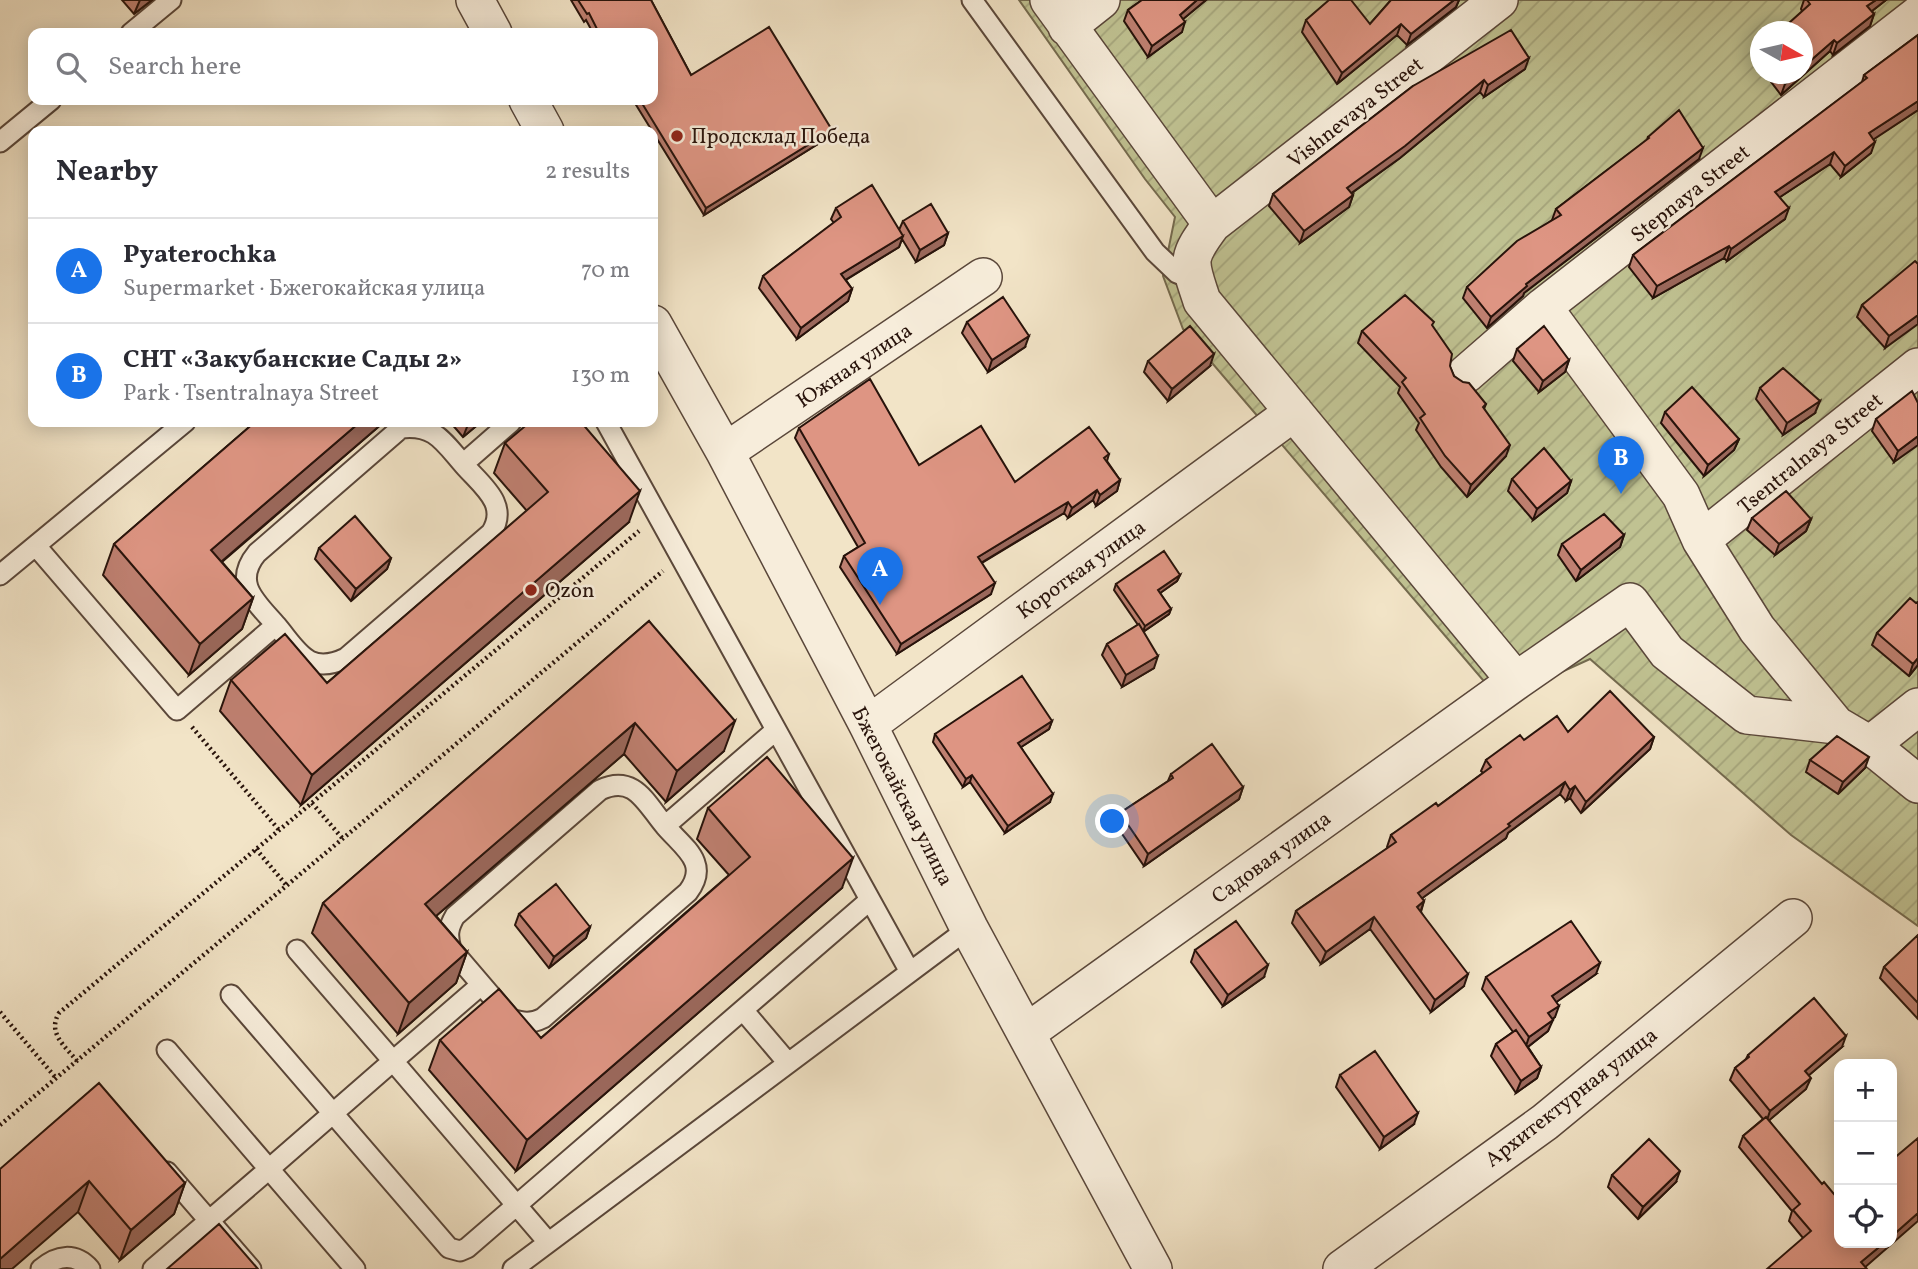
<!DOCTYPE html>
<meta charset="utf-8">
<style>
:root{--surface:#fff;--page:#f2f2f3;--text:#2b2b33;--muted:#7c7c81;--line:#e1e1e2;--accent:#1a73e8}
body{margin:0;font-family:Vollkorn,serif;background:var(--page);color:var(--text)}
.controls{position:absolute;right:21px;bottom:21px;display:grid;overflow:hidden;border-radius:14px;box-shadow:0 4px 18px #0003}
.controls button{width:63px;height:63px;display:grid;place-items:center;padding:0;border:0;border-bottom:2px solid var(--line);background:var(--surface);color:var(--text);font:35px sans-serif}
.compass{position:absolute;left:1750px;top:21px;width:63px;height:63px;border-radius:50%;background:var(--surface);box-shadow:0 4px 18px #0003;rotate:98deg}
.you{position:absolute;left:1113px;top:822px;width:24px;height:24px;margin:-18px;border:5px solid #fff;border-radius:50%;background:#1a73e8;box-shadow:0 0 0 10px #1a73e833}
.badge{display:grid;place-items:center;width:46px;height:46px;border-radius:50%;background:var(--accent);color:#fff;font-size:23px;font-weight:700}
.pin{position:absolute;translate:-50% -58px;filter:drop-shadow(0 2px 4px #0008)}
.pin::after{content:'';position:absolute;top:37px;width:24px;height:21px;background:inherit;clip-path:polygon(0 0,100% 0,50% 100%)}
.list{margin:0;padding:0;list-style:none}
h2{display:flex;justify-content:space-between;align-items:center;height:91px;margin:0;padding:0 28px;font-size:30px}
h2 small{font-size:23px;font-weight:400;color:var(--muted)}
.list li{display:grid;grid-template-columns:46px 1fr auto;gap:21px;align-items:center;box-sizing:border-box;height:105px;padding:0 28px;border-top:2px solid var(--line)}
.list b{display:block;font-size:26px;white-space:nowrap}
.list p{margin:0;font-size:23px;white-space:nowrap;color:var(--muted)}
.list em{font-size:23px;font-style:normal;color:var(--muted)}
.icon{flex:none;width:38px;height:38px;fill:none;stroke:currentColor;stroke-width:2;stroke-linecap:round;stroke-linejoin:round}
.map{position:relative;flex:none;width:1918px;height:1269px;overflow:hidden}
.search{position:absolute;background:var(--surface);box-shadow:0 4px 18px #0003;left:28px;top:28px;width:630px;height:77px;display:flex;align-items:center;gap:18px;box-sizing:border-box;padding:0 24px;border-radius:14px;color:var(--muted);font-size:26px}
.panel{position:absolute;background:var(--surface);box-shadow:0 4px 18px #0003;left:28px;top:126px;width:630px;height:301px;border-radius:14px}
.map>svg:first-child{display:block}
.garden{fill:url(#garden-furrows);stroke:#746a4e;stroke-width:2;fill-rule:evenodd}
.lines{fill:none;stroke-linecap:round;stroke-linejoin:round}
.lane-casing{stroke:#5a473a;stroke-width:23}
.street-casing{stroke:#5a473a;stroke-width:40}
.path{stroke:#28130b;stroke-width:4.5;stroke-dasharray:2 3.5;stroke-linecap:butt}
.lane{stroke:#f7eddb;stroke-width:19}
.street{stroke:#f7eddb;stroke-width:37}
.wall{fill:#bf8071;stroke:#28130b;stroke-width:2}
.shaded-wall{fill:#9b685c;stroke:#28130b;stroke-width:2}
.building{fill:#de9583;stroke:#28130b;stroke-width:2}
.poi-dot{fill:#8f2418;stroke:#f7eddb;stroke-width:2.5}
.labels{text-anchor:middle;stroke-width:5;stroke-linejoin:round;paint-order:stroke}
.street-label{font-size:21px;fill:#28130b;stroke:#f7eddb}
.poi-label{font-size:21px;fill:#28130b;stroke:#f7eddb;text-anchor:start}
</style>
<div class="map">
<svg width="1918" height="1269" viewBox="0 0 1918 1269">
<defs>
<pattern id="garden-furrows" width="10" height="10" patternUnits="userSpaceOnUse" patternTransform="scale(1.75)"><rect width="10" height="10" fill="#c0c292"/><path d="M-1 1l2-2M0 10L10 0M9 11l2-2" fill="none" stroke="#a5a67d"/></pattern>
</defs>
<rect width="100%" height="100%" fill="#f2e4c7"/>
<filter id="stains"><feTurbulence type="fractalNoise" baseFrequency=".00286" numOctaves="4"/><feColorMatrix values="0 0 0 0 .2 0 0 0 0 .09 0 0 0 0 .02 0 0 0 .5 -.17"/></filter>
<radialGradient id="worn" r=".72"><stop offset=".6" stop-color="#630" stop-opacity="0"/><stop offset="1" stop-color="#630" stop-opacity=".3"/></radialGradient>
<!-- garden -->
<path class="garden" d="M1019,0H1918V926L1791,835L1590,659L1500,700L1183,329L1163,276L1175,217L1145,179ZM1760,32H1802V74H1760Z"/>
<g class="lines">
<!-- lane casing -->
<g class="lane-casing">
<path id="lane" d="M972,0L1155,252L1177,273L1195,280
M131,33L171,0
M0,142L51,100
M606,422L910,972
M36,546L177,710L276,625C298,651 308,676 346,658L491,533C510,504 481,485 463,464L511,422
M0,575L185,422
M276,625C256,602 232,583 257,553L401,428C434,424 443,441 463,464
M665,826C645,802 634,774 600,790L455,916C448,928 447,935 451,949L511,1019C523,1023 531,1024 543,1018L688,892C710,863 684,848 665,826L776,730
M297,950L393,1061L269,1169L355,1269
M481,985L393,1061L548,1242
M231,995L449,1248L460,1251L467,1248L870,900
M743,1010L788,1063
M167,1172L251,1269
M41,1269C57,1255 75,1252 90,1269
M153,1269L269,1169L167,1050
M513,1269L969,928"/>
</g>
<!-- street casing -->
<g class="street-casing">
<path id="street" d="M475,0L493,33
M1049,0L1212,224
M1499,0L1212,224C1185,260 1189,261 1202,301L1516,681
M1067,27L1101,0
M528,100L545,131
M1543,307L1681,495L1701,540L1757,629L1836,725
M653,324L725,452L868,725L969,928L1153,1269
M1466,374L1543,307L1918,15
M725,452L983,277
M1701,540L1918,367
M868,725L1294,412
M1870,745L1918,707
M1026,1033L1516,681L1630,602L1667,652L1747,715L1836,725L1870,745L1918,784
M1342,1269L1545,1122L1793,918"/>
</g>
<!-- path -->
<path class="path" d="M192,727L279,830
M312,803L343,839
M256,849L287,886
M0,1012L56,1078
M77,1061C65,1046 47,1033 59,1013L639,531
M0,1125L663,571"/>
<!-- lane -->
<use href="#lane" class="lane"/>
<!-- street -->
<use href="#street" class="street"/>
</g>
<!-- wall -->
<path class="wall" d="M122,0H152L134,14Z
M571,0H651L691,75L832,130L829,137L704,215L633,100H653V33H593L586,20L584,22Z
M1142,0H1206L1183,19L1182,32L1148,57L1124,21L1128,10Z
M1391,0H1459L1456,7L1407,45L1397,35L1337,84L1302,32L1306,20L1370,24Z
M1804,0H1886L1872,11L1874,14L1870,26L1833,55L1830,51L1781,95L1765,74H1802V11L1801,9Z
M1918,35V110L1873,139L1871,153L1841,177L1830,164L1780,197L1785,219L1727,261L1724,258L1653,298L1629,267L1633,255L1862,82L1864,75Z
M1760,49V67L1756,61Z
M1525,69L1484,97L1480,92L1400,158L1352,193L1353,195L1349,207L1300,243L1269,206L1273,194L1413,86Z
M1648,137L1699,159L1524,293L1523,296L1487,328L1463,298L1467,287L1552,220L1556,209L1647,140Z
M836,208L899,230L903,221L948,233L944,245L916,262L902,239L899,247L846,280L852,289L848,301L797,339L759,288L763,276L834,223L831,219Z
M1918,264L1885,348L1857,317L1862,305Z
M967,322L1025,347L988,372L962,333Z
M1432,326L1454,376L1486,404L1484,409L1506,456L1467,497L1441,467L1416,430L1419,423L1398,393L1400,387L1358,343L1362,331Z
M1517,349L1569,360L1565,372L1539,392L1513,361Z
M1148,361L1210,366L1168,401L1144,372Z
M1760,388L1815,413L1783,435L1756,399Z
M1918,403L1894,462L1872,431L1876,419Z
M1665,412L1739,439L1734,450L1704,476L1661,423Z
M255,422H384L222,562L253,598L242,629L189,675L103,575L114,544Z
M450,422H481L463,437Z
M799,428L919,465L1015,482L1109,454L1107,461L1120,480L1117,491L1096,506L1093,500L1068,518L1064,513L982,563L991,594L897,654L840,567L844,556L858,547L795,438Z
M505,443L629,522L301,805L220,711L231,680L327,683L527,511L494,473Z
M1512,479L1571,481L1567,493L1533,520L1508,491Z
M1752,518L1811,519L1806,531L1775,555L1747,530Z
M1624,535L1620,547L1576,581L1558,555L1562,544Z
M319,548L391,558L387,569L351,601L315,559Z
M1180,575L1177,581L1160,593L1171,609L1169,614L1143,632L1154,668L1122,687L1102,655L1107,644L1138,625L1114,590L1116,584Z
M1918,602V665L1909,676L1872,645L1877,633Z
M649,621L724,751L666,802L624,754L436,916L467,952L456,983L398,1034L312,933L323,903Z
M1052,721L1049,729L1021,747L1050,802L1005,833L970,782L963,787L933,742L935,734Z
M1568,732L1654,737L1650,749L1581,813L1570,798L1566,801L1560,794L1508,833L1506,838L1422,898L1424,901L1421,912L1464,986L1431,1012L1370,929L1321,964L1292,923L1296,911L1388,848L1387,847L1391,835L1438,806L1483,773L1481,771L1486,760L1524,740Z
M1810,760L1865,768L1838,794L1806,772Z
M1171,774L1243,787L1239,799L1144,866L1116,825L1120,813L1168,781Z
M708,808L842,888L516,1171L429,1070L440,1040L541,1038L729,875L697,839Z
M519,914L590,927L586,938L549,968L515,925Z
M1918,935V1019L1880,978L1884,967Z
M1195,950L1264,977L1223,1006L1191,962Z
M1596,974L1556,1002L1555,1017L1552,1019L1548,1031L1528,1047L1541,1067L1537,1078L1516,1093L1491,1056L1496,1044L1513,1032L1482,989L1486,977Z
M1842,1047L1809,1075L1806,1089L1769,1120L1839,1243L1803,1238L1789,1221L1792,1211L1739,1147L1743,1136L1763,1119L1730,1080L1735,1068L1746,1059L1748,1055Z
M1340,1075L1414,1124L1380,1149L1336,1087Z
M0,1169L185,1183L174,1214L120,1260L78,1212Z
M1612,1175L1676,1182L1638,1219L1608,1187Z"/>
<!-- shaded-wall -->
<path class="shaded-wall" d="M140,0H152L134,14Z
M1197,0H1206L1176,25L1180,15Z
M1454,0H1459L1456,7L1407,45L1411,34Z
M1876,0H1886L1863,18L1867,6Z
M1874,14L1870,26L1833,55L1837,43Z
M1185,22L1182,32L1148,57L1152,46Z
M1401,24L1397,35L1337,84L1342,73Z
M1834,40L1830,51L1781,95L1785,84L1796,74H1802V68Z
M1529,58L1525,69L1484,97L1488,85Z
M1484,80L1480,92L1400,158L1343,199L1347,188Z
M1918,101V110L1865,145L1869,133Z
M832,130L829,137L704,215L706,208Z
M1875,142L1871,153L1841,177L1845,166Z
M1703,148L1699,159L1524,293L1523,296L1487,328L1491,317L1526,284Z
M1834,152L1830,164L1771,203L1775,192Z
M1353,195L1349,207L1300,243L1304,231Z
M1789,208L1785,219L1727,261L1731,249Z
M948,233L944,245L916,262L920,250Z
M903,236L899,247L837,285L841,274Z
M1729,246L1724,258L1653,298L1657,286Z
M852,289L848,301L797,339L801,328Z
M1918,315V324L1885,348L1889,336Z
M1029,336L1025,347L988,372L992,360Z
M1214,354L1210,366L1168,401L1172,389Z
M1569,360L1565,372L1539,392L1543,381Z
M1820,401L1815,413L1783,435L1787,423Z
M360,422H384L200,580L211,550Z
M469,422H481L463,437Z
M1918,436V445L1894,462L1898,451Z
M1739,439L1734,450L1704,476L1708,465Z
M1510,445L1506,456L1467,497L1471,485Z
M1120,480L1117,491L1096,506L1100,495Z
M1571,481L1567,493L1533,520L1537,509Z
M1097,490L1093,500L1068,518L1072,508Z
M640,491L629,522L301,805L312,775Z
M1068,502L1064,513L974,567L978,557Z
M1811,519L1806,531L1775,555L1779,544Z
M1624,535L1620,547L1576,581L1581,570Z
M391,558L387,569L351,601L356,589Z
M1180,575L1177,581L1156,596L1158,590Z
M995,583L991,594L897,654L901,644Z
M253,598L242,629L189,675L200,644Z
M1171,609L1169,614L1143,632L1145,626Z
M1158,656L1154,668L1122,687L1126,675Z
M1918,658V665L1909,676L1913,664Z
M735,721L724,751L666,802L677,771Z
M1052,721L1049,729L1015,751L1018,743Z
M635,723L624,754L414,935L425,904Z
M1654,737L1650,749L1581,813L1586,802Z
M1869,757L1865,768L1838,794L1843,782Z
M972,775L970,782L963,787L966,779Z
M1565,782L1560,794L1508,833L1506,838L1414,904L1418,893L1508,824Z
M1575,786L1570,798L1566,801L1570,790Z
M1243,787L1239,799L1144,866L1148,854Z
M1053,794L1050,802L1005,833L1008,826Z
M853,858L842,888L516,1171L527,1140Z
M1424,901L1420,913L1417,907Z
M1374,917L1370,929L1321,964L1326,952Z
M590,927L586,938L549,968L554,957Z
M467,952L456,983L398,1034L409,1003Z
M1600,963L1596,974L1548,1008L1552,996Z
M1268,965L1264,977L1223,1006L1228,995Z
M1468,974L1464,986L1431,1012L1435,1000Z
M1559,1006L1555,1017L1544,1025L1548,1013Z
M1553,1020L1548,1031L1525,1049L1529,1037Z
M1846,1036L1842,1047L1801,1082L1805,1071Z
M1541,1067L1537,1078L1516,1093L1521,1081Z
M1811,1078L1806,1089L1766,1123L1770,1111Z
M1418,1113L1414,1124L1380,1149L1384,1137Z
M1680,1171L1676,1182L1638,1219L1643,1207Z
M89,1181L78,1212L12,1269H0V1259Z
M185,1183L174,1214L120,1260L131,1230Z
M1918,1213V1221L1863,1269L1861,1262L1884,1243H1892V1236Z"/>
<!-- building -->
<path class="building" d="M578,0H651L691,75L769,27L832,130L706,208L640,100H653V33H599L589,13L587,14Z
M1142,0H1197L1180,15L1185,22L1152,46L1128,10Z
M1329,0H1351L1370,24L1391,0H1454L1411,34L1401,24L1342,73L1306,20Z
M1807,0H1876L1867,6L1874,14L1837,43L1834,40L1802,68V32H1779L1810,4Z
M1511,30L1529,58L1488,85L1484,80L1405,146L1347,188L1353,195L1304,231L1273,194L1413,86Z
M1918,35V101L1869,133L1875,142L1845,166L1834,152L1775,192L1789,208L1731,249L1729,246L1657,286L1633,255L1867,78L1864,75Z
M1777,74H1796L1785,84Z
M1679,110L1703,148L1526,284L1527,286L1491,317L1467,287L1517,241L1561,215L1556,209L1649,138L1648,137Z
M872,185L903,236L841,274L852,289L801,328L763,276L841,217L836,208Z
M931,204L948,233L920,250L903,221Z
M1915,261L1918,264V315L1889,336L1862,305Z
M1405,295L1434,322L1432,325L1452,354L1450,366L1454,376L1463,382L1469,383L1486,404L1483,407L1510,445L1471,485L1445,456L1420,418L1425,414L1402,382L1406,378L1362,331Z
M1003,297L1029,336L992,360L967,322Z
M1190,326L1214,354L1172,389L1148,361Z
M1544,326L1569,360L1543,381L1517,349Z
M1783,368L1820,401L1787,423L1760,388Z
M870,379L919,465L981,426L1015,482L1089,427L1109,454L1104,458L1120,480L1100,495L1097,490L1072,508L1068,502L978,557L995,583L901,644L844,556L865,543L799,428Z
M1692,387L1739,439L1708,465L1665,412Z
M1912,391L1918,403V436L1898,451L1876,419Z
M255,422H360L211,550L253,598L200,644L114,544Z
M530,422H581L640,491L312,775L231,680L285,634L327,683L548,492L505,443Z
M1544,448L1571,481L1537,509L1512,479Z
M1786,491L1811,519L1779,544L1752,518Z
M1604,514L1624,535L1581,570L1562,544Z
M355,516L391,558L356,589L319,548Z
M1164,551L1180,575L1158,590L1171,609L1145,626L1116,584Z
M1910,598L1916,603L1918,602V658L1913,664L1877,633Z
M649,621L735,721L677,771L635,723L425,904L467,952L409,1003L323,903Z
M1139,624L1158,656L1126,675L1107,644Z
M1022,676L1052,721L1018,743L1053,794L1008,826L972,775L966,779L935,734Z
M1610,691L1654,737L1586,802L1575,786L1570,790L1565,782L1508,824L1510,826L1418,893L1424,901L1417,907L1468,974L1435,1000L1374,917L1326,952L1296,911L1396,842L1391,835L1436,803L1438,806L1491,767L1486,760L1520,735L1524,740L1557,716L1568,732Z
M1837,736L1869,757L1843,782L1810,760Z
M1212,744L1243,787L1148,854L1120,813L1173,778L1171,774Z
M767,757L853,858L527,1140L440,1040L499,989L541,1038L646,948L750,857L708,808Z
M556,884L590,927L554,957L519,914Z
M1236,921L1268,965L1228,995L1195,950Z
M1571,921L1600,963L1552,996L1559,1006L1548,1013L1553,1020L1529,1037L1486,977Z
M1918,935V1003L1884,967Z
M1814,998L1846,1036L1805,1071L1811,1078L1770,1111L1735,1068L1749,1057L1748,1055Z
M1516,1030L1541,1067L1521,1081L1496,1044Z
M1375,1051L1418,1113L1384,1137L1340,1075Z
M99,1083L185,1183L131,1230L89,1181L0,1259V1169Z
M1766,1117L1822,1184L1824,1182L1839,1200V1243H1884L1861,1262L1867,1269H1767L1811,1231L1793,1210L1800,1204L1743,1136Z
M1918,1138V1213L1892,1236V1160Z
M1649,1139L1680,1171L1643,1207L1612,1175Z
M219,1224L258,1269H167Z"/>
<!-- markers -->
<g class="poi-dot">
<circle cx="677" cy="136" r="7"/>
<circle cx="531" cy="590" r="7"/>
</g>
<g class="labels">
<!-- street labels -->
<g class="street-label">
<text transform="translate(1355 112) rotate(-38)" y="7">Vishnevaya Street</text>
<text transform="translate(1690 193) rotate(-38)" y="7">Stepnaya Street</text>
<text transform="translate(854 365) rotate(-34)" y="7">Южная улица</text>
<text transform="translate(1810 453) rotate(-39)" y="7">Tsentralnaya Street</text>
<text transform="translate(1081 569) rotate(-36)" y="7">Короткая улица</text>
<text transform="translate(903 796) rotate(63)" y="7">Бжегокайская улица</text>
<text transform="translate(1271 857) rotate(-36)" y="7">Садовая улица</text>
<text transform="translate(1571 1097) rotate(-38)" y="7">Архитектурная улица</text>
</g>
<!-- poi labels -->
<g class="poi-label">
<text x="691" y="143">Продсклад Победа</text>
<text x="545" y="597">Ozon</text>
</g>
</g>
<rect width="100%" height="100%" filter="url(#stains)"/>
<rect width="100%" height="100%" fill="url(#worn)"/>
</svg>
<div class="controls">
<button>+</button>
<button>−</button>
<button><svg class="icon" aria-label="locate" viewBox="0 0 24 24"><circle cx="12" cy="12" r="6"/><path d="M12 2v4M12 18v4M2 12h4M18 12h4"/></svg></button>
</div>
<svg class="compass" viewBox="-18 -18 36 36"><path d="M0-13l5 13h-10z" fill="#e53935"/><path d="M0 13l5-13h-10z" fill="#7c7c81"/></svg>
<div class="you"></div>
<div class="pin badge" style="left:880px;top:605px">A</div>
<div class="pin badge" style="left:1621px;top:494px">B</div>
<div class="search"><svg class="icon" aria-label="search" viewBox="0 0 24 24"><circle cx="10" cy="10" r="6"/><path d="M15 15l6 6"/></svg>Search here</div>
<section class="panel">
<h2>Nearby<small>2 results</small></h2>
<ul class="list">
<li><span class="badge">A</span><div><b>Pyaterochka</b><p>Supermarket · Бжегокайская улица</p></div><em>70 m</em></li>
<li><span class="badge">B</span><div><b>СНТ «Закубанские Сады 2»</b><p>Park · Tsentralnaya Street</p></div><em>130 m</em></li>
</ul>
</section>
</div>
